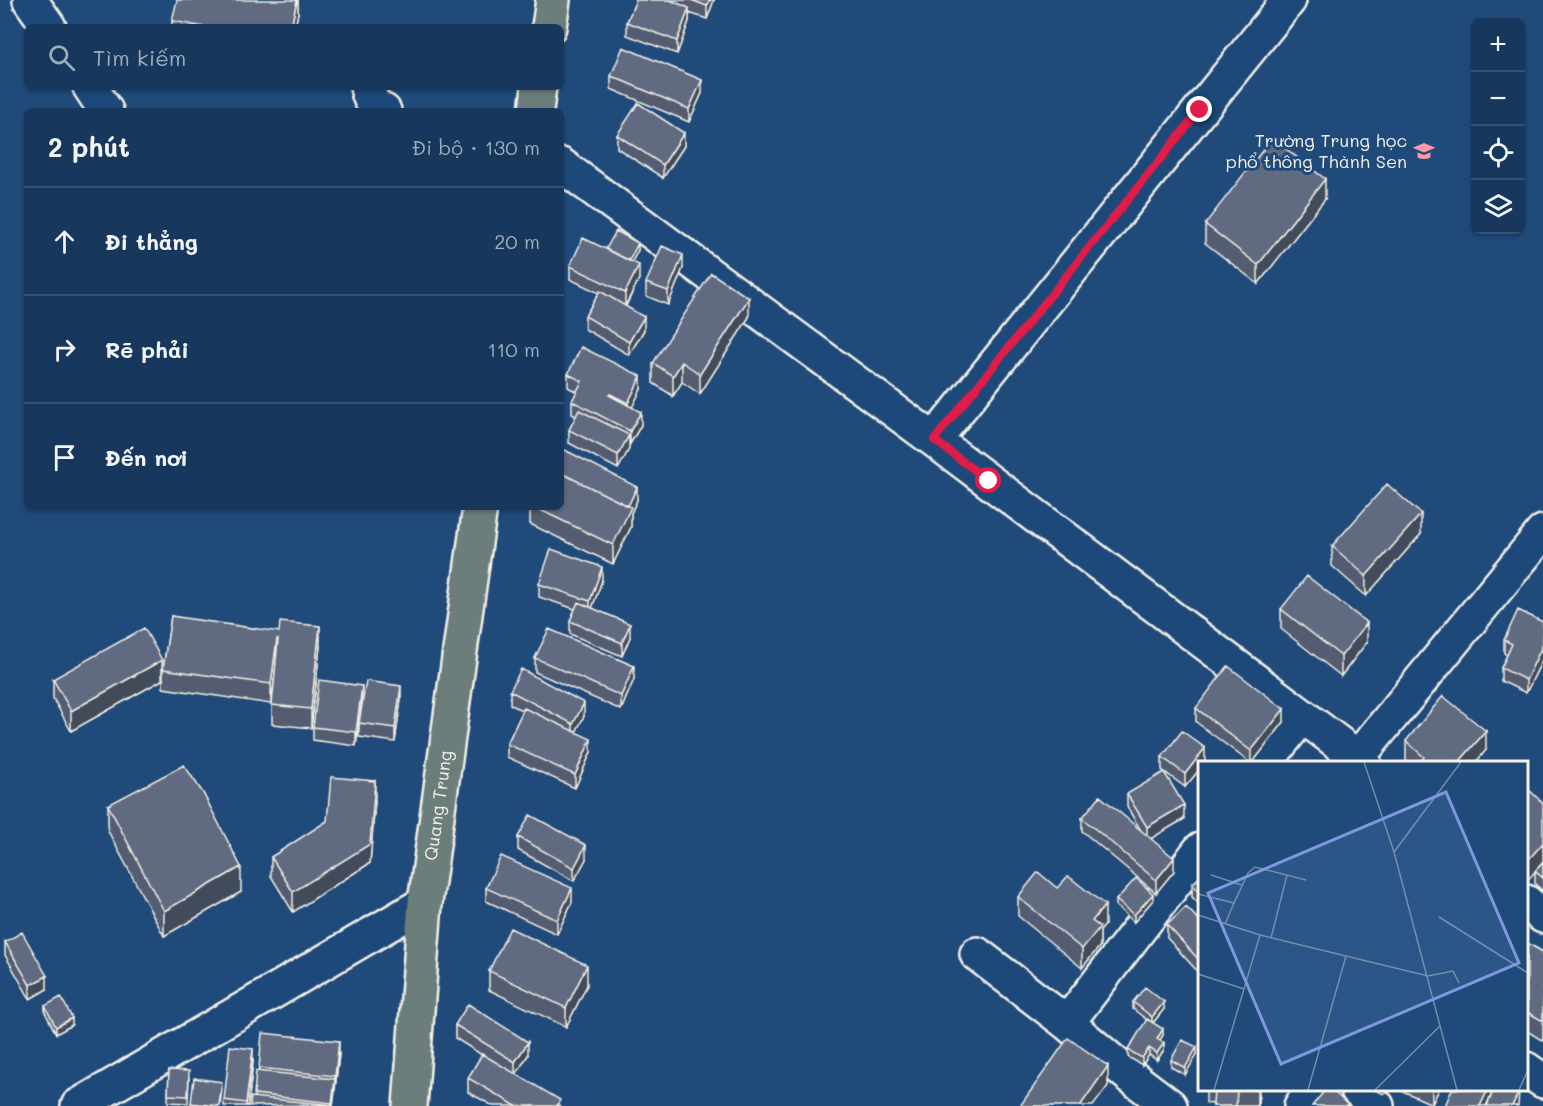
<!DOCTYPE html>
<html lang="vi">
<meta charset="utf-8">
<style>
:root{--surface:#17385c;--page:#203f62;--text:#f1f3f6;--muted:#9eacbb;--line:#365272}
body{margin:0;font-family:Mali,sans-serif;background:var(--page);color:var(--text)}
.controls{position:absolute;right:18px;top:18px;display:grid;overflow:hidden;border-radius:9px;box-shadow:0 2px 4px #0004}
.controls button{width:54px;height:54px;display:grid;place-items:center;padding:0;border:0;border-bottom:2px solid var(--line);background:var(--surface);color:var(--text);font:30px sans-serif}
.stop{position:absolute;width:18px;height:18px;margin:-14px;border:4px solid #e11d48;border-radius:50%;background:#fff}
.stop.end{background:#e11d48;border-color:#fff;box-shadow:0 2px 6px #0008}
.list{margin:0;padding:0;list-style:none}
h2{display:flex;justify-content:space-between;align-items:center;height:78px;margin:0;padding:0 24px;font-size:26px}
h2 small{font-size:20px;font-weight:400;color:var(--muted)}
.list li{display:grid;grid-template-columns:39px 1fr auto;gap:18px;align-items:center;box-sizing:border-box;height:108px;padding:0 24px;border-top:2px solid var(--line)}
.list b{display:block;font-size:22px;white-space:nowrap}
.list em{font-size:20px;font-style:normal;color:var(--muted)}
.icon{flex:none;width:33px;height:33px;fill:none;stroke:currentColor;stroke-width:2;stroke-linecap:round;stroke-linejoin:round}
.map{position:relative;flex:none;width:1543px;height:1106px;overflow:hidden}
.search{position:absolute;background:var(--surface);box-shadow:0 2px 4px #0004;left:24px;top:24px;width:540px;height:66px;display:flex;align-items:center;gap:15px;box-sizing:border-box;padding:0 21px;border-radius:9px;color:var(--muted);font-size:22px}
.panel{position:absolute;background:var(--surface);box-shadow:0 2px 4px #0004;left:24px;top:108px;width:540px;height:402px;border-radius:9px}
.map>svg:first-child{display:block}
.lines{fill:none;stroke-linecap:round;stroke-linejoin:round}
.minor-casing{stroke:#f4f1e8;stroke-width:38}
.major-casing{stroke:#f4f1e8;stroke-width:38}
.minor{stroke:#1f4a7a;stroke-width:33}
.major{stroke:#6c7e7c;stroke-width:33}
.wall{fill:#535c6f;stroke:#f4f1e8;stroke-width:1.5}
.shaded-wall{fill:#434b5a;stroke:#f4f1e8;stroke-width:1.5}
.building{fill:#606b81;stroke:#f4f1e8;stroke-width:1.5}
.route{stroke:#e11d48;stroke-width:8}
.labels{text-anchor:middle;stroke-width:6;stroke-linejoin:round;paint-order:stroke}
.poi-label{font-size:18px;fill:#f4f1e8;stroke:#1f4a7a;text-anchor:end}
.street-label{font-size:18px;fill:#f4f1e8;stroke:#1f4a7a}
.inset-road{fill:none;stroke:#748da6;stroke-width:1.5}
.view{fill:#7e97df;fill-opacity:0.15;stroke:#7e97df;stroke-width:3}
.inset-edge{fill:none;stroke:#f4f1e8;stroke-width:3}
</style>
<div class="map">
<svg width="1543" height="1106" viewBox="0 0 1543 1106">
<rect width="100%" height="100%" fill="#1f4a7a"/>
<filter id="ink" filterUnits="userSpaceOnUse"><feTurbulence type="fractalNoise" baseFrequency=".0167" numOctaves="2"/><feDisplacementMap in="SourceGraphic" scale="12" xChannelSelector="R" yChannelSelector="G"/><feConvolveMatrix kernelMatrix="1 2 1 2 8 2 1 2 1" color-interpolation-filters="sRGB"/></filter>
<g filter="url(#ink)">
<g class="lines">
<!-- minor casing -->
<g class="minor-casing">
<path id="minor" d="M30,0L49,27
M90,87L106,111
M367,87C369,98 374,107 384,111
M561,165L934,440L1364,762
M934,440L1289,0
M1358,757L1543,532
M1266,762L1302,716
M1526,902L1543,916
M977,954L1067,1023L1125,1072L1170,1106
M1067,1023L1200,850
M1526,1069L1543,1081
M1358,1090L1377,1106
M78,1106L425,903
M1301,1106L1318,1090"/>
</g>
<!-- major casing -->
<g class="major-casing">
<g id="major">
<path d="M549,27L553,0"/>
<path d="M536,111L539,87"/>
<path id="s1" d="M410,1106L425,903L480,507"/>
</g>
</g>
<!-- minor -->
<use href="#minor" class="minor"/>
<!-- major -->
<use href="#major" class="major"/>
</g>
<!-- wall -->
<path class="wall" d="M298,0V13L295,27H172V21Z
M636,0H714L707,19L689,13V21L677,54L627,35V22Z
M611,76L702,93L689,122L611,89Z
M617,135L684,146L663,178L617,148Z
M1325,199L1258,284L1205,243V224Z
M606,249L638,250L632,262L639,279L626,306L644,330L629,355L585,329V316L599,293L570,279V266Z
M683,268L668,305L646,296V283Z
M749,317L700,394L682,382L673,396L653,383V363Z
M568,374L641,389L632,407L641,425L630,444L629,443V449L618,469L569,443V430L576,416L572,414V401L577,392L568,387Z
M637,500L631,513V527L613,564L530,524V507H561Z
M1421,534L1366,596L1332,566V546Z
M602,580L592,608L630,637L622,656L570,634V621L575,609L539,597V584Z
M1281,609L1367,642L1341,676L1281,629Z
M171,616L320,646L311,728L272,724V705L274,679L271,704L163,688V669Z
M1543,622V658L1526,693L1501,681V668L1507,655L1504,653V640Z
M535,658L634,679L621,710L535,672Z
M53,679L162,680L71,731L53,698Z
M510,691L584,716L576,732L591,752L575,788L507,757V744L523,711L510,704Z
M362,699L356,746L313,740V727Z
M401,699L395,742L359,737V723Z
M1196,708L1284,722L1253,762H1249L1196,722Z
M1406,741L1486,750L1476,762H1407L1406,761Z
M1162,757L1205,762H1200V769L1185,787L1162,770Z
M1127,794L1184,819L1151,838L1174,871L1156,893L1082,831V818L1140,829L1127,807Z
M375,800L370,863L293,912L271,876V857Z
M108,805L241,892L164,936L108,831Z
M518,837L586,859L574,881L518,850Z
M1543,863V891L1535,884V871Z
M1200,877V905L1192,897V884Z
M486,888L572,902L557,934L486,901Z
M1057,888L1105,925L1100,931V946L1082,968L1018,916V897Z
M1116,900H1153L1134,922L1116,906Z
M1200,921V974L1167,938V925Z
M5,942L47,989L30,999L5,955Z
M1527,943L1543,952V1041L1527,1031Z
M489,971L587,985L566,1027L489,990Z
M1133,1002L1164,1009L1153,1023L1163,1035L1160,1040L1164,1050L1157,1060L1149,1055L1142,1065L1128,1057V1050L1147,1020L1133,1009Z
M45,1006L72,1025L56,1034L45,1012Z
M455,1025L528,1055L516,1074L560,1106H493L468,1092V1078L482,1055L455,1038Z
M339,1054L333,1106L254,1098L259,1068Z
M1197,1054L1185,1075L1171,1067V1060Z
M253,1062L248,1106H224V1100Z
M169,1070L189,1078L188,1103L168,1102Z
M222,1089L220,1106H191V1103Z
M1206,1089H1259L1258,1106H1213V1104L1206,1103Z
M1373,1089H1386L1384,1094Z
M1398,1089H1439L1432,1104Z"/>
<!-- shaded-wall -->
<path class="shaded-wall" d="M297,0H298V13L295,27H291Z
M710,0H714L707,19V6Z
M689,8V21L677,54V41Z
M702,80V93L689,122V109Z
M684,133V146L663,178V165Z
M1325,179V199L1258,284V265Z
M638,243V250L628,269V263Z
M683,255V268L668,305V291Z
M639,265V279L625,306V293Z
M749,298V317L700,394V374Z
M644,317V330L629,355V342Z
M682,362V382L673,396V376Z
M641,376V389L628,416V403Z
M641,412V425L630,444V431Z
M629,435V449L618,469V455Z
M637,487V500L631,513V527L613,564V545L626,510Z
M1421,514V534L1366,596V576Z
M602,567V580L590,614V601Z
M1367,623V642L1341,676V656Z
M630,624V637L622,656V643Z
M320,626V646L311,728V709Z
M277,639V659L271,704V684Z
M1543,644V658L1526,693V680Z
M162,660V680L71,731V711Z
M634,666V679L621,710V696Z
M362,686V699L356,746V732Z
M401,686V699L395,742V728Z
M584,703V716L573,738V724Z
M1284,709V722L1253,762H1251V751Z
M1486,731V750L1476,762H1459Z
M591,739V752L575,788V775Z
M1205,748V762H1200V769L1185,787V774Z
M375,781V800L370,863L293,912V892Z
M1184,805V819L1147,841V827Z
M1543,843V862L1527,881V861Z
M586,845V859L574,881V868Z
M1174,858V871L1156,893V880Z
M241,867V892L164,936V911Z
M572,888V902L557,934V920Z
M1153,894V900L1134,922V915Z
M1105,905V925L1100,931V946L1082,968V949L1092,921Z
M587,965V985L566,1027V1008Z
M47,976V989L30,999V985Z
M1164,1002V1009L1152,1024V1017Z
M72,1018V1025L56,1034V1027Z
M1163,1029V1035L1157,1045V1039Z
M339,1041V1054L335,1090V1076Z
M528,1042V1055L515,1076V1062Z
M1164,1043V1050L1157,1060V1053Z
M1197,1047V1054L1185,1075V1068Z
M1149,1048V1055L1142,1065V1058Z
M253,1049V1062L248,1106H246Z
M1108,1066V1086L1093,1106H1080Z
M335,1079V1092L333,1106H332Z
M1257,1089H1259L1258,1106H1257Z
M1433,1089H1439L1432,1104V1091Z
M1488,1089H1494L1486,1106H1480Z
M1519,1091L1518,1106H1512Z"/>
<!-- building -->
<path class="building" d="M177,0H297L291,27H204L172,21Z
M636,0H670L689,8L677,41L627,22Z
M691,0H710L707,6Z
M623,47L702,80L689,109L611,76Z
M638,103L684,133L663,165L617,135Z
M1272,138L1325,179L1258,265L1205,224Z
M616,231L638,243L629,261L606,249Z
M583,238L639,265L625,293L570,266Z
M662,246L683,255L668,291L646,283Z
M711,273L749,298L700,374L682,362L673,376L653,363Z
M600,291L644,317L629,342L585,316Z
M581,347L641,376L628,403L610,394L609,395L641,412L630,431L572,401L582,381L568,374Z
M579,410L629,435L618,455L569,430Z
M561,448L637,487L628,506L561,473Z
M561,473L631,507L613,545L534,507H561Z
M1387,484L1421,514L1366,576L1332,546Z
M551,549L602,567L590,601L539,584Z
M1307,576L1367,623L1341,656L1281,609Z
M578,602L630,624L622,643L570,621Z
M1518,610L1543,622V644L1526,680L1501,668L1512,644L1504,640Z
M171,616L279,632L280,622L320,626L311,709L272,705L278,639H277L271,684L163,669Z
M144,628L162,660L71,711L53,679Z
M549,629L634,666L621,696L535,658Z
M1228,666L1284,709L1251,751L1196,708Z
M521,669L584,703L573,724L510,691Z
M319,680L362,686L356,732L313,727Z
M366,681L401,686L395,728L359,723Z
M1443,696L1486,731L1459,762H1420L1424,757L1406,741Z
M524,708L591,739L575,775L507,744Z
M1182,731L1205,748L1185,774L1162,757Z
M184,765L203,793L241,867L164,911L108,805Z
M1164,772L1184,805L1147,827L1127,794Z
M331,777L375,781L370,844L293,892L271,857L327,821Z
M1527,788L1543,803V843L1527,861Z
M1100,796L1174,858L1156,880L1082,818Z
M530,815L586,845L574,868L518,837Z
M501,856L572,888L557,920L486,888Z
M1543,863V878L1535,871Z
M1038,872L1057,888L1068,876L1105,905L1092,921L1100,927L1082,949L1018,897Z
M1200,877V892L1192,884Z
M1136,878L1153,894L1134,915L1116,900Z
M1186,907L1200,921V961L1167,925Z
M510,928L587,965L566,1008L489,971Z
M22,932L47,976L30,985L5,942Z
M1527,943L1543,952V1021L1527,1012Z
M1145,987L1164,1002L1152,1017L1133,1002Z
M61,997L72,1018L56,1027L45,1006Z
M468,1004L528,1042L515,1062L455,1025Z
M1147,1019L1163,1029L1157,1039L1164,1043L1157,1053L1149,1048L1142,1058L1128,1050Z
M262,1033L339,1041L335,1076L259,1068Z
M1068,1038L1108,1066L1080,1106H1020Z
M1182,1040L1197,1047L1185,1068L1171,1060Z
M230,1046L253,1049L246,1103L224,1100Z
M482,1054L560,1100L557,1106H516L468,1078Z
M169,1070L189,1071L188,1096L168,1095Z
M256,1071L335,1079L332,1103L254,1094Z
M194,1078L222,1082L219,1106L191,1103Z
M1214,1089H1237L1236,1106H1213Z
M1326,1089H1331L1349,1106H1312Z
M1452,1089H1488L1480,1106H1445Z
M1494,1089H1515L1519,1091L1512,1106H1487Z
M251,1097L333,1105L250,1106Z"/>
</g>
<g class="lines" filter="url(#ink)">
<!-- route -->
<path class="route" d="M989,481L934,440L1200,110"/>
</g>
<!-- icons -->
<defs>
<g id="school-bare" transform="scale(1.62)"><path d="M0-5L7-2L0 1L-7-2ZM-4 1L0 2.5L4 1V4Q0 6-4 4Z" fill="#ff9aa2" stroke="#1f4a7a" stroke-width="2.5" paint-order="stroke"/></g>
</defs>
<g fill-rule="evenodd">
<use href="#school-bare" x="1424" y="151"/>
</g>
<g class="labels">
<!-- poi labels -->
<g class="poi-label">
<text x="1407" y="147">Trường Trung học<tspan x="1407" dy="21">phổ thông Thành Sen</tspan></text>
</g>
<!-- street labels -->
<g class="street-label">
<text dy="6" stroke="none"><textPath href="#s1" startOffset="302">Quang Trung</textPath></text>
</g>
</g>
<!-- overview -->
<g transform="translate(1198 761)">
<rect width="330" height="330" fill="#1f4a7a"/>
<path class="inset-road" d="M166,1L196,91L259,329M196,91L263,1M13,114L44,124M0,133L36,142L50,112L57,106L108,119M0,154L62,174L230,215L255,210L261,222M241,156L330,212M27,163L36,142M73,177L89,114M0,213L46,228M16,329L62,174M110,329L148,195M177,329L242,265M321,329L330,309"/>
<path class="view" d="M248,31L321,202L83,303L10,132Z"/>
<rect width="330" height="330" class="inset-edge"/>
</g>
</svg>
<div class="controls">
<button>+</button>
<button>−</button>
<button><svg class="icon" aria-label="locate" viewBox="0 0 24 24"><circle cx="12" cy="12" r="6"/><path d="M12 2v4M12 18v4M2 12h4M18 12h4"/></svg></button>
<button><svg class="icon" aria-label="layers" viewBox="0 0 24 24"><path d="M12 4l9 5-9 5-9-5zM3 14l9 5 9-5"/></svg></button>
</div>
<div class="stop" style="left:989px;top:481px"></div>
<div class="stop end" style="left:1200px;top:110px"></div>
<div class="search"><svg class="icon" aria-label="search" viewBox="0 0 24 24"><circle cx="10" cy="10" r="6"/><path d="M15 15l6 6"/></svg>Tìm kiếm</div>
<section class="panel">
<h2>2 phút<small>Đi bộ · 130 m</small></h2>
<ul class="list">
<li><svg class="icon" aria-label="ahead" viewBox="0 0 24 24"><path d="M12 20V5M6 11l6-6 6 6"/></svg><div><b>Đi thẳng</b></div><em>20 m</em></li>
<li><svg class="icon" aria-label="right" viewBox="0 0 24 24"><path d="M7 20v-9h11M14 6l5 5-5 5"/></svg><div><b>Rẽ phải</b></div><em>110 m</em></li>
<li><svg class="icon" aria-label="arrive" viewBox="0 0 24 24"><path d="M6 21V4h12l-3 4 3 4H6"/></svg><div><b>Đến nơi</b></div></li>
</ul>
</section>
</div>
